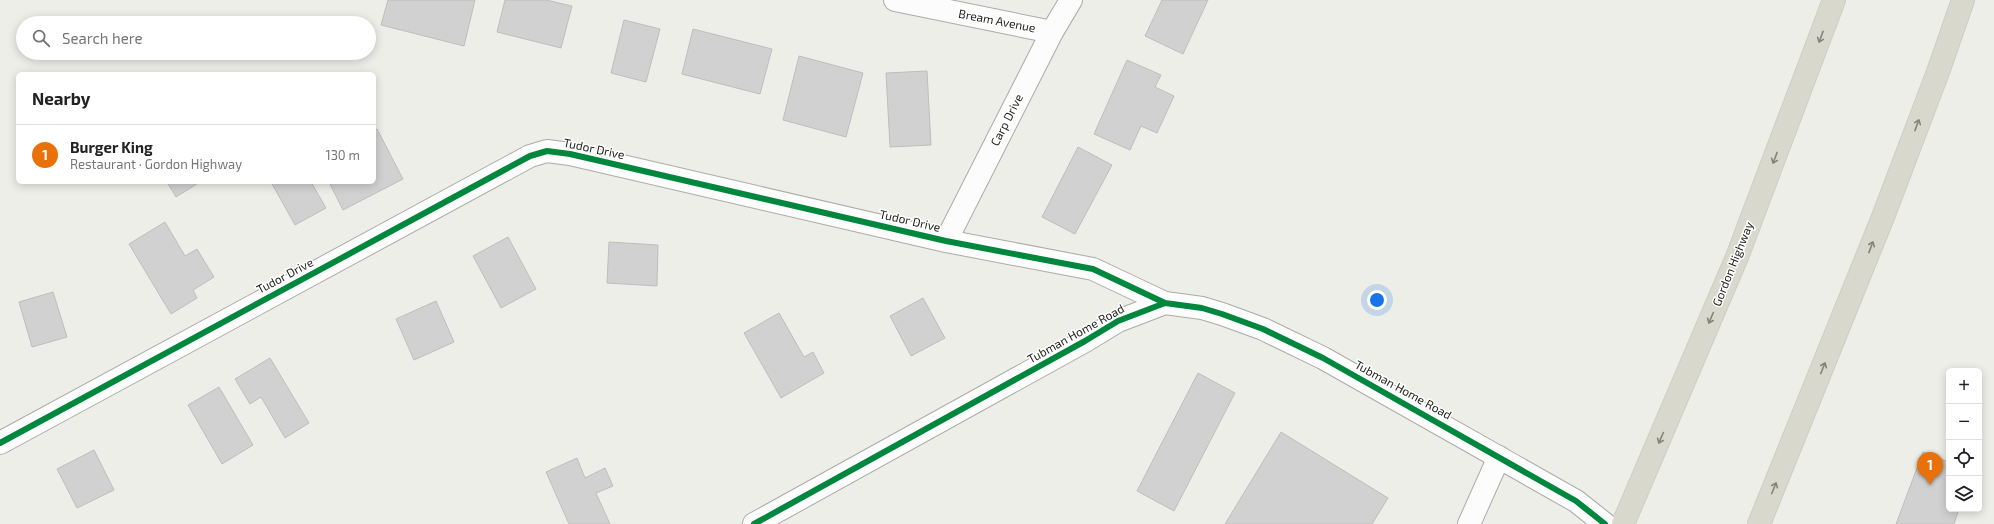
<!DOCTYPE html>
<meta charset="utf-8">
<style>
:root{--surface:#fff;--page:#f6f6f6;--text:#222;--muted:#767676;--line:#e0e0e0;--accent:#676761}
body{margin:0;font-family:"Exo 2",sans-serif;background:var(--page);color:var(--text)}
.controls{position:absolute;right:12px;bottom:12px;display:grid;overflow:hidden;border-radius:6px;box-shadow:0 2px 10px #0003}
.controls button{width:36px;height:36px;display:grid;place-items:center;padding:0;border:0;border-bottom:1px solid var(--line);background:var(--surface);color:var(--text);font:20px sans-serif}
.you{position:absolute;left:1377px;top:300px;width:14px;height:14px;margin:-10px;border:3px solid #fff;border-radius:50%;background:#1a73e8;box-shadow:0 0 0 6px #1a73e833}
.badge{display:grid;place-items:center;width:26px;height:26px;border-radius:50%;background:var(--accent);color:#fff;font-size:13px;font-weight:700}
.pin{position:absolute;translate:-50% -33px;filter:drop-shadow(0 1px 2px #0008)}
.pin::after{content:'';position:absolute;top:21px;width:14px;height:12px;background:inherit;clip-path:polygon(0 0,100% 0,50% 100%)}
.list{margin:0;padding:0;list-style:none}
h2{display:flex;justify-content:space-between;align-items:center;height:52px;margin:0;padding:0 16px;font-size:17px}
h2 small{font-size:13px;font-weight:400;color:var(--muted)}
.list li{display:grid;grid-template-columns:26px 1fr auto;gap:12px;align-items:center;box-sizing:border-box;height:60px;padding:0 16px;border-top:1px solid var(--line)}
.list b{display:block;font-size:15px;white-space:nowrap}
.list p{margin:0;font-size:13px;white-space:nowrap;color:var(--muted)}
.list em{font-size:13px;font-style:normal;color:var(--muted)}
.icon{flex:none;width:22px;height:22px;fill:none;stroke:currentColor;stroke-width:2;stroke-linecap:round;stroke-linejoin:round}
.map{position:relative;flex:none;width:1994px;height:524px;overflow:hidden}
.search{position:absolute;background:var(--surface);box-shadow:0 2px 10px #0003;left:16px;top:16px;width:360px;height:44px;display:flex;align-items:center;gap:10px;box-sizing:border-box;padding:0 14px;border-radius:22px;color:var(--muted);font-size:15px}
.panel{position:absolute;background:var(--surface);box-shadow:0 2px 10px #0003;left:16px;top:72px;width:360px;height:112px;border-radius:6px}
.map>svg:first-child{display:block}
.building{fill:#d1d1d1;stroke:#bdbebd}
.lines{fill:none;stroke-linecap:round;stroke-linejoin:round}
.minor-casing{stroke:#acaba7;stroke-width:24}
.tertiary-casing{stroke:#acaba7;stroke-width:24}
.trunk-casing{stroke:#ccccc9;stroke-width:24}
.minor{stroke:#fcfcfc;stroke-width:22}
.tertiary{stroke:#fcfcfc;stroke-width:22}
.trunk{stroke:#d8d8cc;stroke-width:22}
.cycleway-casing{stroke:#fff;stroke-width:8}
.cycleway{stroke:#00873e;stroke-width:6}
.oneway{stroke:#84847b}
.labels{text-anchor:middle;stroke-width:3;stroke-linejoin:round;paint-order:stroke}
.street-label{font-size:12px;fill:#1e1e19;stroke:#fff}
</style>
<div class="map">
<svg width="1994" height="524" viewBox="0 0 1994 524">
<rect width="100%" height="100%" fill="#eeeee8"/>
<!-- building -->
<path class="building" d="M388,0H475L464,46L381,25Z
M505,0H546L572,6L561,48L497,32Z
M1162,0H1208L1183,54L1145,36Z
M624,20L660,29L646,82L611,73Z
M693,29L772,49L760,94L682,74Z
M799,56L863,73L846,137L783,120Z
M1127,60L1161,75L1155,87L1174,96L1157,133L1141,126L1130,150L1094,134Z
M927,71L931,145L890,147L886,73Z
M377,129L403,179L343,210L329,182H374V131Z
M1078,147L1112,165L1075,234L1042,217Z
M167,182H200L176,197Z
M271,182H311L326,208L295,225Z
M165,222L185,256L197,249L214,277L193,290L197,298L171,314L129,244Z
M508,237L536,289L501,308L473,256Z
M609,242L658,245L657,286L607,283Z
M53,292L67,337L32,347L19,302Z
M923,298L945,338L911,356L890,316Z
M436,301L454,342L414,360L396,319Z
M779,313L804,357L813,352L824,373L781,398L744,333Z
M270,358L309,423L285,438L261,397L250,404L235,379Z
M1198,373L1235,393L1174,511L1137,491Z
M219,387L253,445L222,464L188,405Z
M1281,432L1388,498L1372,524H1225Z
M94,450L114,490L77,508L57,469Z
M1923,452L1949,462V509H1959L1954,524H1896Z
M577,458L585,478L605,468L613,486L596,493L610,524H569L546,472Z"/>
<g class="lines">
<!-- minor casing -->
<g class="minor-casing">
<path id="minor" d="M895,0L1052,32
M946,241L1052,32L1071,0
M0,443L506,169L530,156L547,151L570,154L946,241L1093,269L1165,303
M1469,524L1499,457"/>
</g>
<!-- tertiary casing -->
<g class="tertiary-casing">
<path id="tertiary" d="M754,524L1085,341L1118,321L1165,303L1202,308L1222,314L1263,329L1323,358L1576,501L1605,524"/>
</g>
<!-- trunk casing -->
<g class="trunk-casing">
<path id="trunk" d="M1623,524L1737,257L1834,0
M1759,524L1883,217L1938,72L1963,0"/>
</g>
<!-- minor -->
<use href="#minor" class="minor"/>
<!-- tertiary -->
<use href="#tertiary" class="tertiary"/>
<!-- trunk -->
<use href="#trunk" class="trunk"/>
<!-- cycleway casing -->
<g class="cycleway-casing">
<path id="cycleway" d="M0,443L506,169L530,156L547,151L570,154L946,241L1093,269L1165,303
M754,524L1085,341L1118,321L1165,303L1202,308L1222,314L1263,329L1323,358L1576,501L1605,524"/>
</g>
<!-- cycleway -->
<use href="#cycleway" class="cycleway"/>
</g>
<!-- one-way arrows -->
<defs><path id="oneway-shaft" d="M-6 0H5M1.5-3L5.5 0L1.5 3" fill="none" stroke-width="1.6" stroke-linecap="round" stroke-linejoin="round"/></defs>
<g class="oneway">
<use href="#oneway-shaft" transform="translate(1821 37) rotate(110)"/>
<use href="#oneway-shaft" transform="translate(1917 125) rotate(-70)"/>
<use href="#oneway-shaft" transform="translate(1775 158) rotate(111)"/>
<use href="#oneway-shaft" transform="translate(1871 247) rotate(-69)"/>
<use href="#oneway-shaft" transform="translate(1711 318) rotate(113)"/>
<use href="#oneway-shaft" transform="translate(1823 368) rotate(-68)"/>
<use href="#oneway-shaft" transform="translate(1661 438) rotate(113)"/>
<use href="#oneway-shaft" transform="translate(1774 488) rotate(-68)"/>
</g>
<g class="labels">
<!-- street labels -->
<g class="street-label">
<text transform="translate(997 21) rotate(11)" y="4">Bream Avenue</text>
<text transform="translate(1007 120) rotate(-63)" y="4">Carp Drive</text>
<text transform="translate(594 149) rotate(12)" y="4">Tudor Drive</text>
<text transform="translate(910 221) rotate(13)" y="4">Tudor Drive</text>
<text transform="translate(1733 264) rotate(-68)" y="4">Gordon Highway</text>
<text transform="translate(285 276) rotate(-28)" y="4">Tudor Drive</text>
<text transform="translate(1076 334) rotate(-29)" y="4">Tubman Home Road</text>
<text transform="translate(1403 390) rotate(29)" y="4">Tubman Home Road</text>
</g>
</g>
</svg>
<div class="controls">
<button>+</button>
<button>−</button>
<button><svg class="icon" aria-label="locate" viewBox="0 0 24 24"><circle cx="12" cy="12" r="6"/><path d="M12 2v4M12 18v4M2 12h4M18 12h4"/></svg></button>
<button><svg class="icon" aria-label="layers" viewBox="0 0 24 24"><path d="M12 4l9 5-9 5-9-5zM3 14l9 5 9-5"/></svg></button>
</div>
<div class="you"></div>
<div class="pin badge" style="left:1930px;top:485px;background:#e8710a">1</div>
<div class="search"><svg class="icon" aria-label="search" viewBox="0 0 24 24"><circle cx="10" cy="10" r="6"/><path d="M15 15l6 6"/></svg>Search here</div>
<section class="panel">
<h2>Nearby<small></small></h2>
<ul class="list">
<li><span class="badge" style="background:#e8710a">1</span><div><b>Burger King</b><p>Restaurant · Gordon Highway</p></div><em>130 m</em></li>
</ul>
</section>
</div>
